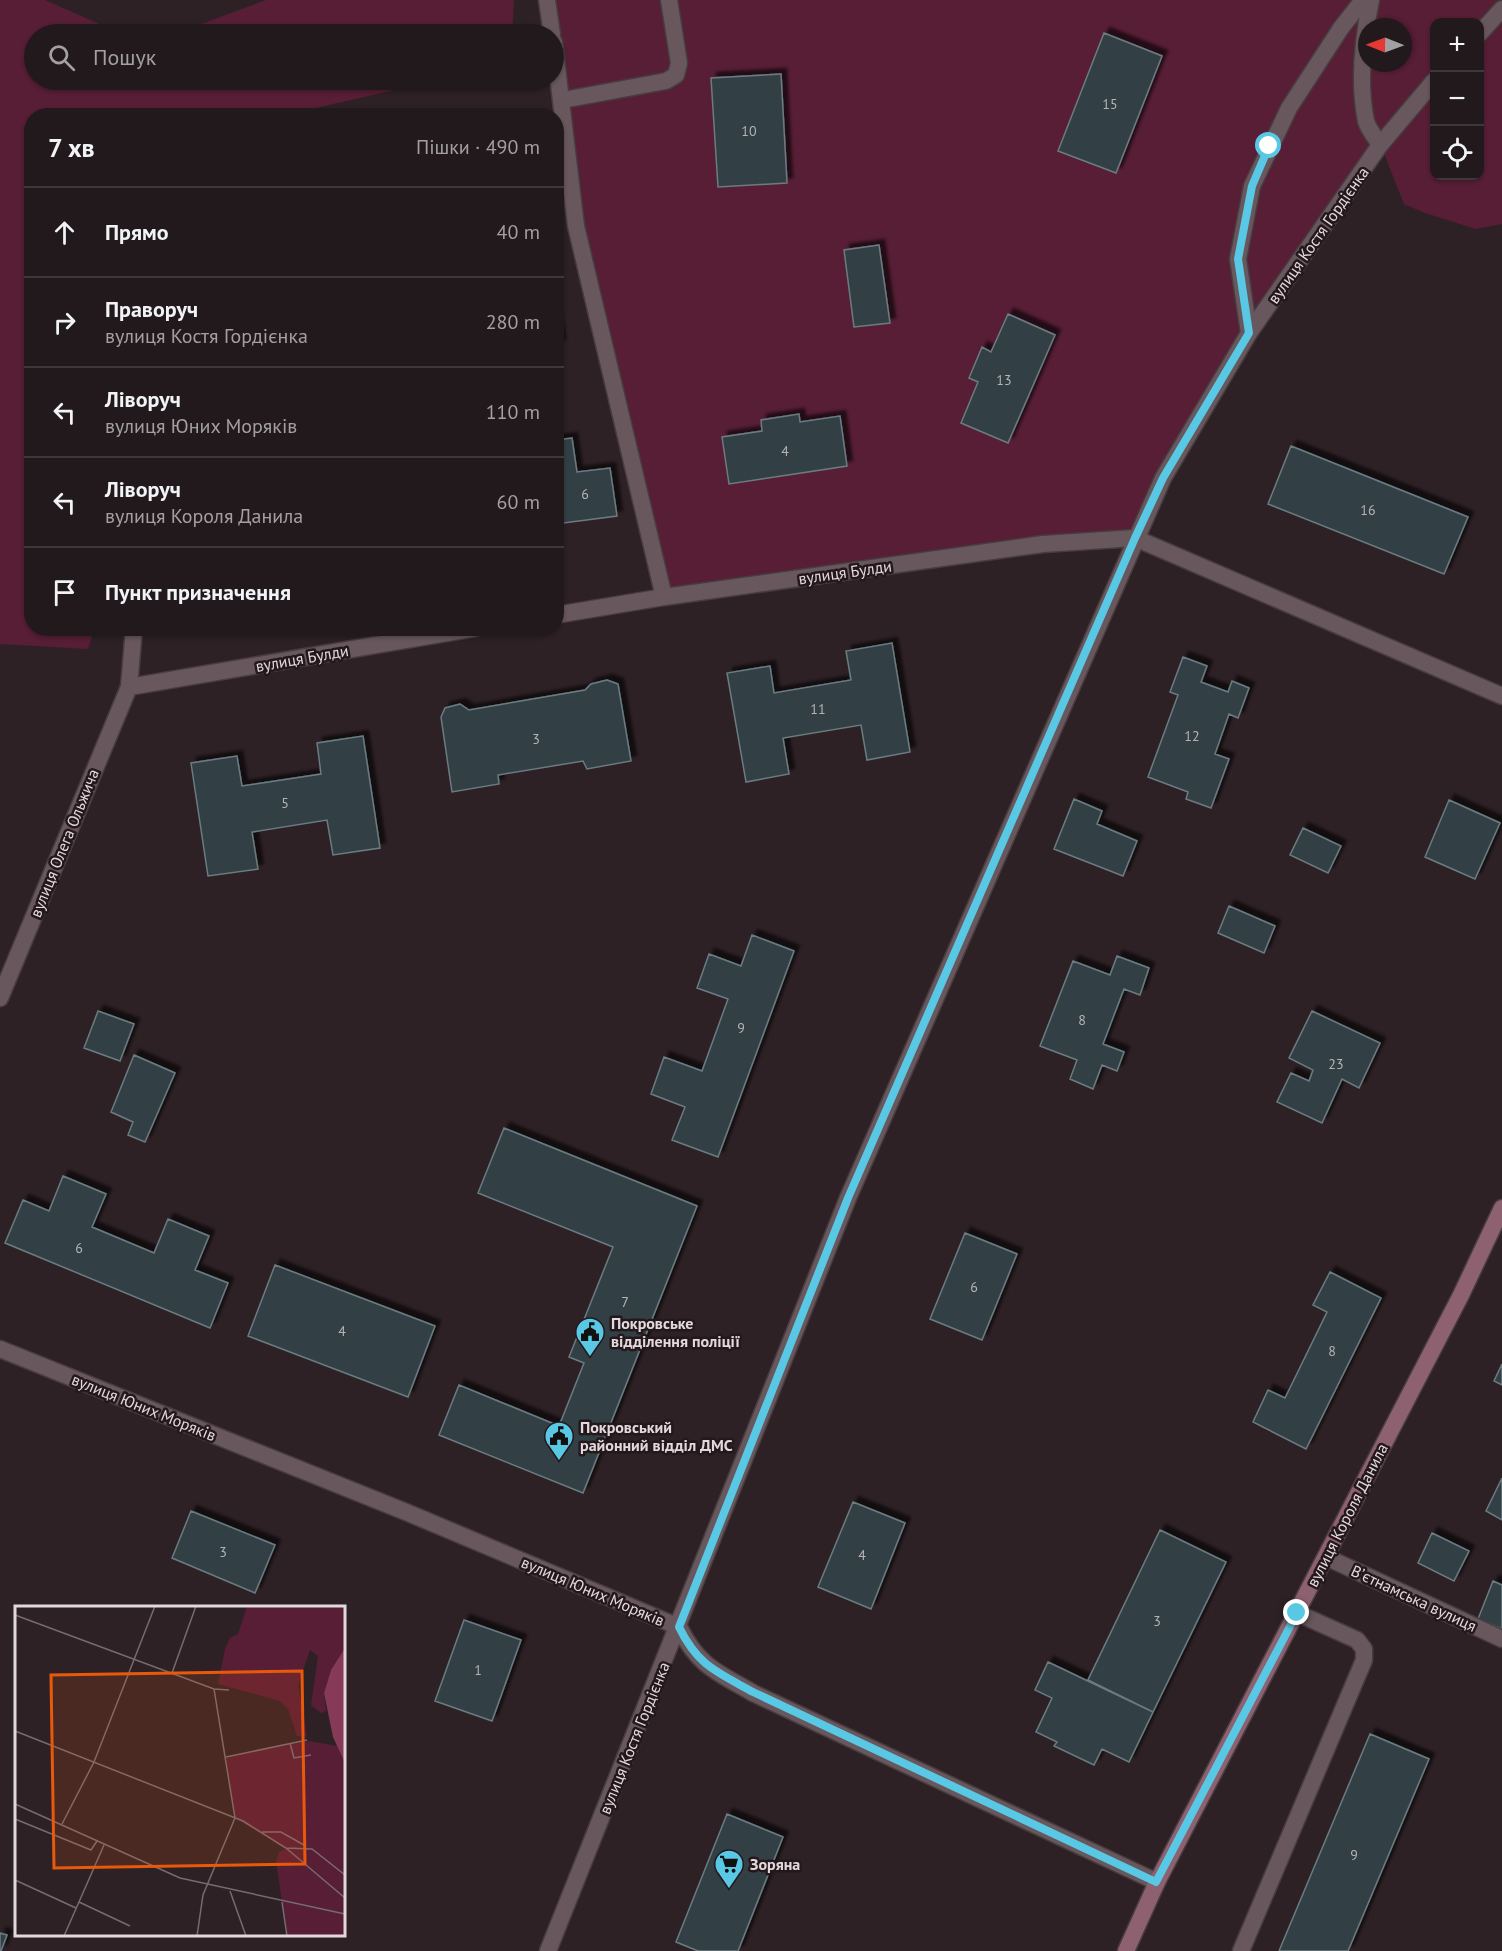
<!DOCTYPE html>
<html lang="uk">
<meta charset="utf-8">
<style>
:root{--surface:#22191c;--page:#2e2629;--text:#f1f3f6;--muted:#a2a0a3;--line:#3f383b}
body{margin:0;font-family:"PT Sans",sans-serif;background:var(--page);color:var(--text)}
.controls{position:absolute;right:18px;top:18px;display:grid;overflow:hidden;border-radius:12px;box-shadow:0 2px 4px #0004}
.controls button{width:54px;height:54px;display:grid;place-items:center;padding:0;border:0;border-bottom:2px solid var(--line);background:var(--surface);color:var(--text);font:30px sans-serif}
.compass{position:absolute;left:1358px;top:18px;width:54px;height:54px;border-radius:50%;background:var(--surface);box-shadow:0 2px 4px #0004;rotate:271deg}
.stop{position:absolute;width:18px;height:18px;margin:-14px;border:4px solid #59c8e4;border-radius:50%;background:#fff}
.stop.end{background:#59c8e4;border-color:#fff;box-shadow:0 2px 6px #0008}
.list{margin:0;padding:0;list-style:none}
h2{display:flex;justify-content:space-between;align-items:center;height:78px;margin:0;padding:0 24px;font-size:26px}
h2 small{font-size:20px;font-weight:400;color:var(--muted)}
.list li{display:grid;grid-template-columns:39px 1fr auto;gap:18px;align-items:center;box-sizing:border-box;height:90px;padding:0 24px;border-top:2px solid var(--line)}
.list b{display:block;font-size:22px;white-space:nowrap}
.list p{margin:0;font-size:20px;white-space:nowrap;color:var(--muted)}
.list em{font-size:20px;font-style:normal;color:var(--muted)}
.icon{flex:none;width:33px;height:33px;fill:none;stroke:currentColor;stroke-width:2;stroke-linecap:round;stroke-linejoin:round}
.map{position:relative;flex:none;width:1502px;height:1951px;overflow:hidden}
.search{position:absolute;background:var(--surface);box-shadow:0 2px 4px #0004;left:24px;top:24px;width:540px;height:66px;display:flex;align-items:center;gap:15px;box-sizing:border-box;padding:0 21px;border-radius:33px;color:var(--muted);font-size:22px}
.panel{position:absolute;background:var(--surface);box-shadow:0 2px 4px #0004;left:24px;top:108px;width:540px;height:528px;border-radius:24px}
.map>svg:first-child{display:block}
.green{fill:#571e35;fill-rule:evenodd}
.building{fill:#314145;stroke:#6b7c81;stroke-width:1.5;filter:url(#shadow)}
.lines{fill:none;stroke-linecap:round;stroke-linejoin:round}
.service-casing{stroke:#473c40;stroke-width:19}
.minor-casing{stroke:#473c40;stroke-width:19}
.secondary-casing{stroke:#473c40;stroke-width:19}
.service{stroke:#68585d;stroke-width:16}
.minor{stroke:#68585d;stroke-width:16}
.secondary{stroke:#8e6171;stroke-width:16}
.route{stroke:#59c8e4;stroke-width:8}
.labels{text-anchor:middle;stroke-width:5;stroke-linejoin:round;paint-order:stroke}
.number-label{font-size:14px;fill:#b6b3b6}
.street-label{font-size:16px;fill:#e2d9dc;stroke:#24181c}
.poi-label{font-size:16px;font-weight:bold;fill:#e2d9dc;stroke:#24181c;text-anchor:start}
.inset-road{fill:none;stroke:#766b6f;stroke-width:1.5}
.view{fill:#e8590c;fill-opacity:0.15;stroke:#e8590c;stroke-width:3}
.inset-edge{fill:none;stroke:#e2d9dc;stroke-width:3}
</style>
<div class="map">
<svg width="1502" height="1951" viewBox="0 0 1502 1951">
<defs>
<filter id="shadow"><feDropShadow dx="5.5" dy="-5.5" stdDeviation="1.5" flood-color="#0009"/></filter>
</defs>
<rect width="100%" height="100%" fill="#2e2126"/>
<!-- green -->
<path class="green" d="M0,0H45L113,30L175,34L266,0H514L512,34H34V80H427L412,86L298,112L294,115L32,116V628L94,629L88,649L0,644Z
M552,0H1502V224L1476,229L1425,213L1404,204L1381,146L1249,333L1135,538L664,597L576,226ZM1434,22H1480V176H1434ZM1367,27H1403V63H1367Z"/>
<!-- building -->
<path class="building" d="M1104,33L1162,56L1116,173L1058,151Z
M781,74L787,183L718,187L711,78Z
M879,245L890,323L854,327L844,250Z
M556,314L560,345H556Z
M1008,314L1055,335L1008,443L961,423L978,382L969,378L982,347L991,352Z
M799,414L800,422L840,416L847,466L729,484L722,437L762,431L761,420Z
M572,438L577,472L610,468L617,516L556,524V440Z
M1291,446L1468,517L1444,574L1268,504Z
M892,643L910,752L867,760L861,725L783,738L789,774L746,782L727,673L770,666L774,693L851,680L846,651Z
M1183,657L1207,666L1201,682L1228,692L1232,681L1249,688L1238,718L1229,714L1215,754L1229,759L1211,808L1186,799L1188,792L1148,777L1178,695L1170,692Z
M607,680L618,684L631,761L587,769L583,761L498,775L499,784L452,792L441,717L445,708L460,704L469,710L585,690L591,684Z
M363,736L380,848L333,855L327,820L252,832L258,869L208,876L191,763L237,756L242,786L321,774L317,743Z
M1074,799L1102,811L1097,824L1137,841L1123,876L1054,849Z
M1449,800L1500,823L1475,879L1425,857Z
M1303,828L1341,846L1328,873L1290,855Z
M1229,906L1275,926L1264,953L1218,933Z
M752,935L794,951L718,1157L672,1140L685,1107L651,1094L664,1057L702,1071L728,999L697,988L709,954L741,966Z
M1117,956L1149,968L1140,995L1124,989L1103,1044L1124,1052L1117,1071L1102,1065L1093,1089L1070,1079L1077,1060L1040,1046L1073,961L1110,975Z
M98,1011L134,1024L120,1061L84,1048Z
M1312,1011L1380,1043L1359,1088L1342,1079L1322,1123L1277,1102L1291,1073L1309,1081L1313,1070L1289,1058Z
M134,1055L175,1073L145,1142L128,1135L133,1122L111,1112Z
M504,1128L697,1206L583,1493L439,1435L459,1385L559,1426L584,1363L569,1357L613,1247L478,1193Z
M63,1176L106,1194L92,1227L154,1253L168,1219L209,1236L195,1270L228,1283L210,1328L5,1243L23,1200L49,1211Z
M965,1233L1017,1254L982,1340L930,1319Z
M275,1265L435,1326L408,1397L248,1336Z
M1330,1272L1381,1298L1306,1449L1253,1422L1268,1390L1285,1398L1327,1312L1313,1305Z
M1502,1364V1385L1494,1381Z
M1502,1478V1520L1486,1511Z
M853,1502L905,1523L871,1609L818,1587Z
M191,1511L275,1545L255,1593L172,1558Z
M1160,1530L1226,1562L1153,1712L1088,1680Z
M1432,1533L1469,1551L1454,1581L1418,1563Z
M1493,1581L1502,1585V1629L1478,1619Z
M464,1620L521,1640L492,1721L435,1701Z
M1048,1662L1153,1712L1129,1762L1102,1749L1094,1765L1054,1746L1057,1742L1036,1732L1052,1698L1035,1690Z
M1370,1734L1429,1759L1348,1951H1279Z
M727,1814L783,1837L738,1951H698L676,1942Z
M0,1933L7,1935L1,1951H0Z"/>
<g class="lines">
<!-- service casing -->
<g class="service-casing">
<path id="service" d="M1371,0C1363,38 1358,82 1366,121C1368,129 1376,138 1380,145
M563,100L666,81L676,75L679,63L669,0
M1249,333L1238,259L1252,186L1289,108L1341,28L1363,0
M129,687L134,628
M1241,1951L1364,1660V1649L1357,1640L1297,1613"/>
</g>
<!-- minor casing -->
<g class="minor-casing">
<path id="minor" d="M547,0L552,34
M1480,33L1502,9
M554,42L576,226L664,597
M556,615L664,597L1043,544L1135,538L1502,696
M0,998L129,687L476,628
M0,1349L406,1512L679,1627C698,1666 717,1672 753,1693L1157,1882
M1326,1557L1502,1639
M548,1951L848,1198L1163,478L1249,333L1380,145L1434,81"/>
</g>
<!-- secondary casing -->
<g class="secondary-casing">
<path id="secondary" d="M1126,1951L1157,1882L1461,1295L1502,1208"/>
</g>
<!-- service -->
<use href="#service" class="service"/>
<!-- minor -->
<use href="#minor" class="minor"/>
<!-- secondary -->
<use href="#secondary" class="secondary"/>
</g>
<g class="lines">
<!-- route -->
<path class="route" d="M1269,146L1252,186L1238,259L1249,333L1163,478L1135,538L848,1198L679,1627C698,1666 717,1672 753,1692L1156,1882L1297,1613"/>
</g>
<!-- icons -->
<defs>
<g id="civic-pin" transform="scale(1.5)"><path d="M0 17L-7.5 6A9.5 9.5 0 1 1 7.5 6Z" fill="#59c8e4" stroke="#24181c"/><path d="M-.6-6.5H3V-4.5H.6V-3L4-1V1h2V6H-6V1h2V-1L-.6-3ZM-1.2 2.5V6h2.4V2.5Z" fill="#111"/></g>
<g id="supermarket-pin" transform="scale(1.5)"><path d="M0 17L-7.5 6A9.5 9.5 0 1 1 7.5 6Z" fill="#59c8e4" stroke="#24181c"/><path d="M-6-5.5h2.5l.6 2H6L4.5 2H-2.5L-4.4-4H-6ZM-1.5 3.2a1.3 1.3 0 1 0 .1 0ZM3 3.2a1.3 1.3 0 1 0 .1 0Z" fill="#111"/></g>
</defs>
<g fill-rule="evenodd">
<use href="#civic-pin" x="590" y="1332"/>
<use href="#civic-pin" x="559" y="1436"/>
<use href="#supermarket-pin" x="729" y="1864"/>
</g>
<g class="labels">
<!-- number labels -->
<g class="number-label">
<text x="1110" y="109">15</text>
<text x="749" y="136">10</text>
<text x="1004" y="385">13</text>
<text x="785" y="456">4</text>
<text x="585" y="499">6</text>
<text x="1368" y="515">16</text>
<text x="818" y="714">11</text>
<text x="1192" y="741">12</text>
<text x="536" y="744">3</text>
<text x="285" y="808">5</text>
<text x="1082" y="1025">8</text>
<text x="741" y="1033">9</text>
<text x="1336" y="1069">23</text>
<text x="79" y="1253">6</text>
<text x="974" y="1292">6</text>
<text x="625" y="1307">7</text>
<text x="342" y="1336">4</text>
<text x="1332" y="1356">8</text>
<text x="223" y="1557">3</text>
<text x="862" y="1560">4</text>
<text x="1157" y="1626">3</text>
<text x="478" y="1675">1</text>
<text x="1354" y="1860">9</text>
</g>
<!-- street labels -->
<g class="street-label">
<text transform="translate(1318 235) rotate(-55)" y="6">вулиця Костя Гордієнка</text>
<text transform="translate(845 572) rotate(-8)" y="6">вулиця Булди</text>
<text transform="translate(302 658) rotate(-10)" y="6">вулиця Булди</text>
<text transform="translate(64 843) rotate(-68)" y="6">вулиця Олега Ольжича</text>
<text transform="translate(144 1407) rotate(22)" y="6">вулиця Юних Моряків</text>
<text transform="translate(1347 1515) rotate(-63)" y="6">вулиця Короля Данила</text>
<text transform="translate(593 1591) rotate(23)" y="6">вулиця Юних Моряків</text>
<text transform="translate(1414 1598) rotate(25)" y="6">Вʼєтнамська вулиця</text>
<text transform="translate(634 1738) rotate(-68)" y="6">вулиця Костя Гордієнка</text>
</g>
<!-- poi labels -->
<g class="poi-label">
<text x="611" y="1329">Покровське<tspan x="611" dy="18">відділення поліції</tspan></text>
<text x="580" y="1433">Покровський<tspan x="580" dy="18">районний відділ ДМС</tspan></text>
<text x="750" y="1870">Зоряна</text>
</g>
</g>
<!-- overview -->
<g transform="translate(15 1606)">
<rect width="330" height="330" fill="#2e2126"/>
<path d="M232,0H330V42L316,64L309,87L311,105L306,107L296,99L303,50L295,44L283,79L292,131L282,130L273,103L265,95L203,78L210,43L215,32L223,28ZM294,135L322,140L330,157V330H272L261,255L264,246L270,243L220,212L211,151Z" fill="#571e35"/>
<path d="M330,42V157L318,131L309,87L316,64Z" fill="#863a58"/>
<path class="inset-road" d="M0,9L199,83L214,84M157,67L181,0M0,125L228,215L271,242L330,292M275,137L279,152L296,149M211,151L292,134M0,198L165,272L330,308M0,213L76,244L82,235M47,218L79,156L140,0M247,226H266L289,239M271,242L297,243L330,269M0,274L61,302M215,285L231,330M64,296L115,320M267,296L272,330M49,330L89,239M182,330L188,289L220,212L199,83"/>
<path class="view" d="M287,65L290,258L39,262L36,69Z"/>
<rect width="330" height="330" class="inset-edge"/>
</g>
</svg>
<div class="controls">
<button>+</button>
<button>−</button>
<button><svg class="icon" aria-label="locate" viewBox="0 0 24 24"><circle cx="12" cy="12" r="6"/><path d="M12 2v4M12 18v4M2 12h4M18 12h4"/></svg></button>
</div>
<svg class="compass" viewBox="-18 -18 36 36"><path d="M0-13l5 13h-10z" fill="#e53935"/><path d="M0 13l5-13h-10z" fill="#a2a0a3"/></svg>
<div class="stop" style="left:1269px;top:146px"></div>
<div class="stop end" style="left:1297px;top:1613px"></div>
<div class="search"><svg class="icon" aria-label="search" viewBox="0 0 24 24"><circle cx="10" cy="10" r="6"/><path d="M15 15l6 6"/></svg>Пошук</div>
<section class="panel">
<h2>7 хв<small>Пішки · 490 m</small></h2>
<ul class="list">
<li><svg class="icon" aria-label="ahead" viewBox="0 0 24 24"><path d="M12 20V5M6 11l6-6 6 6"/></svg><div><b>Прямо</b></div><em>40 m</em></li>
<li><svg class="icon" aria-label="right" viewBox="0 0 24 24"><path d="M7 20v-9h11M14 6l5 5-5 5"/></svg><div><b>Праворуч</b><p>вулиця Костя Гордієнка</p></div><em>280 m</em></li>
<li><svg class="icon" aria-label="left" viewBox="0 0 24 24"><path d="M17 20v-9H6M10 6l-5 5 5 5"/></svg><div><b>Ліворуч</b><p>вулиця Юних Моряків</p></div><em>110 m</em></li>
<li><svg class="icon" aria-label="left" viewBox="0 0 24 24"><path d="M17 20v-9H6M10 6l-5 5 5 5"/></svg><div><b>Ліворуч</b><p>вулиця Короля Данила</p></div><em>60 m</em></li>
<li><svg class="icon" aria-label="arrive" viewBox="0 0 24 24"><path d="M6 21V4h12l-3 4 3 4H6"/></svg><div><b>Пункт призначення</b></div></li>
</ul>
</section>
</div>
